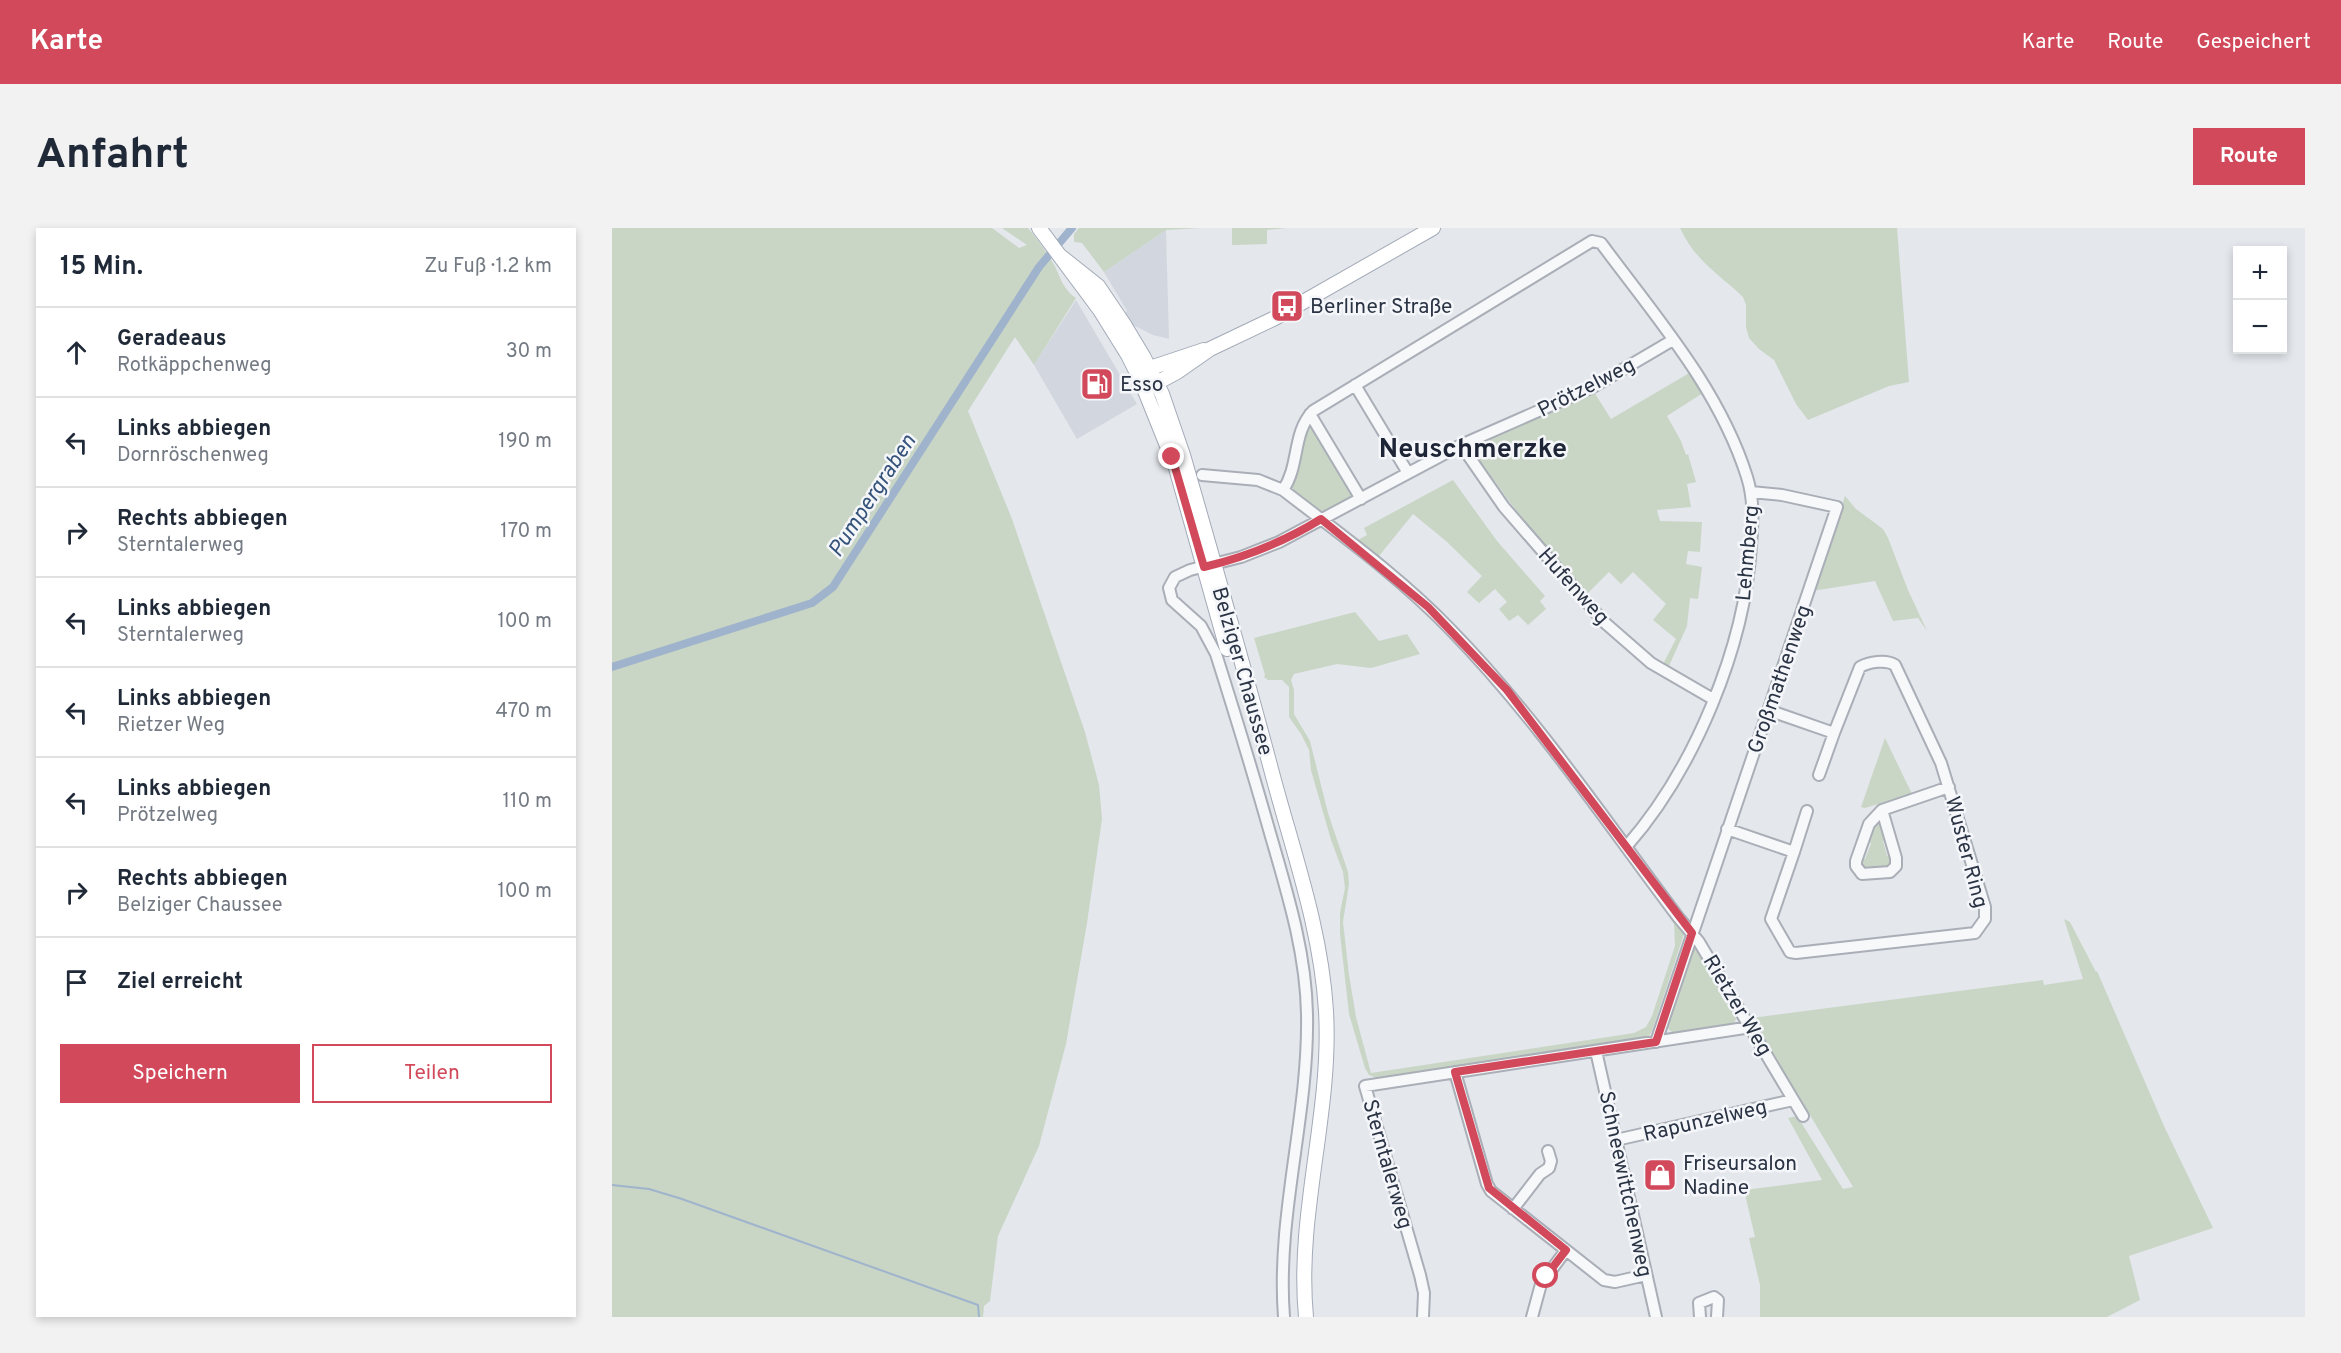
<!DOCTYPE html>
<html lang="de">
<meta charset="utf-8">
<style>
:root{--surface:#fff;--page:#f2f2f3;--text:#1f2937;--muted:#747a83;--line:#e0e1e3;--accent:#d1495b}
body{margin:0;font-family:Overpass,sans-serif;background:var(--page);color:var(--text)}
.controls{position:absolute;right:18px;top:18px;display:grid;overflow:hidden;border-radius:0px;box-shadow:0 3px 9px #0003}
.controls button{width:54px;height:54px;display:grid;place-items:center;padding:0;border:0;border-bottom:2px solid var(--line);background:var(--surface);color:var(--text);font:30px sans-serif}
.stop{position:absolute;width:18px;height:18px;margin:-14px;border:4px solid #d1495b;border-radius:50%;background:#fff}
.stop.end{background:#d1495b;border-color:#fff;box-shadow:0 2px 6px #0008}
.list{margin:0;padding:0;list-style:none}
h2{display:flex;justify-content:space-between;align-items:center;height:78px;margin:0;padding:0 24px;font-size:26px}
h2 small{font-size:20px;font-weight:400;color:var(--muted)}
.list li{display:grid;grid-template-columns:39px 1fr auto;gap:18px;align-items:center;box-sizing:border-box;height:90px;padding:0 24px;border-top:2px solid var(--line)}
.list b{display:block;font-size:22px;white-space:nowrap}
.list p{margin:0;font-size:20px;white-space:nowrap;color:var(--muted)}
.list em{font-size:20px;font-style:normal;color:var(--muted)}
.actions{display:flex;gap:12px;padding:18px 24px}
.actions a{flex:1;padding:14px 0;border:2px solid var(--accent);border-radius:0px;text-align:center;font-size:21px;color:var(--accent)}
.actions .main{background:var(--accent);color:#fff}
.icon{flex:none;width:33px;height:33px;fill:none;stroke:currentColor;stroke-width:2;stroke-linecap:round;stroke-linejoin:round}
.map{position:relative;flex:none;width:1693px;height:1089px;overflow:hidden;border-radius:0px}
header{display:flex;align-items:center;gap:36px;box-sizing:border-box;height:84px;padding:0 30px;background:var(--accent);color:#fff}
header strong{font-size:28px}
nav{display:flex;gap:33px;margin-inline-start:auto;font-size:21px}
.intro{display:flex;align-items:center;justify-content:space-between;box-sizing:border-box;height:144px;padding:0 36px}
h1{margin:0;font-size:42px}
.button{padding:15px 27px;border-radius:0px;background:var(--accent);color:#fff;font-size:21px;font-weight:700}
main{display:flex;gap:36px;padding:0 36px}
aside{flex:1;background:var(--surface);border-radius:0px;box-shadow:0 3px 9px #0003}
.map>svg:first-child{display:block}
.built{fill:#d2d6de}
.green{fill:#c9d6c5}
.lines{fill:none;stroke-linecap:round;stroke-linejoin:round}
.stream{stroke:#9fb4cc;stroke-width:2}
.canal{stroke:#9fb4cc;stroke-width:8}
.minor-casing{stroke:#a9aeb7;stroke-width:14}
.major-casing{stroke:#a3abb8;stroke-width:16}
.minor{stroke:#f7f8fa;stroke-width:10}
.major{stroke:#fff;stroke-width:14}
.route{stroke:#d1495b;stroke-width:8}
.labels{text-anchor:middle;stroke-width:5;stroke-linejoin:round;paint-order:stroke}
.poi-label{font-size:21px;fill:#2b3445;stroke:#f4f6f9;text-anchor:start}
.street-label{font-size:21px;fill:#2b3445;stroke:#f4f6f9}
.water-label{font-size:22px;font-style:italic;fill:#34527a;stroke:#f4f6f9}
.district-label{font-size:27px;font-weight:bold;fill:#1d2536;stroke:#f4f6f9}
</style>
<header>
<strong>Karte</strong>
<nav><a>Karte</a><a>Route</a><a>Gespeichert</a></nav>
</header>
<div class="intro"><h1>Anfahrt</h1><a class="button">Route</a></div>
<main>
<aside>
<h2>15 Min.<small>Zu Fuß · 1.2 km</small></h2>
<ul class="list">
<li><svg class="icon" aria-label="ahead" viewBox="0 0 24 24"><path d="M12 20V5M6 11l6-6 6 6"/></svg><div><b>Geradeaus</b><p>Rotkäppchenweg</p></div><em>30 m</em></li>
<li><svg class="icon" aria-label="left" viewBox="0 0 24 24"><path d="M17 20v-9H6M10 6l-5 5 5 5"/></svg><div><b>Links abbiegen</b><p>Dornröschenweg</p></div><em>190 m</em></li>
<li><svg class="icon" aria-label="right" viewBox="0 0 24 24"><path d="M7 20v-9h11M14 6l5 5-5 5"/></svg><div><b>Rechts abbiegen</b><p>Sterntalerweg</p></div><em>170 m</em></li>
<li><svg class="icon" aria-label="left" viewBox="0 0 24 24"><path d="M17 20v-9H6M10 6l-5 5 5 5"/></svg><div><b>Links abbiegen</b><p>Sterntalerweg</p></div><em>100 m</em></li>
<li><svg class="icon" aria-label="left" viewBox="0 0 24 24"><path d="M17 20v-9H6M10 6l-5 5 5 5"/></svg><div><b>Links abbiegen</b><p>Rietzer Weg</p></div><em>470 m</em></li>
<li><svg class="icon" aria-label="left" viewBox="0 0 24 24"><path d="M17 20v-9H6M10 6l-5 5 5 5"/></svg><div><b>Links abbiegen</b><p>Prötzelweg</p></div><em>110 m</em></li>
<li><svg class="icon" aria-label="right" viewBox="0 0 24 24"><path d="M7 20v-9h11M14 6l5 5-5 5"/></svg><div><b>Rechts abbiegen</b><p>Belziger Chaussee</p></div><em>100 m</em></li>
<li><svg class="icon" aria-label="arrive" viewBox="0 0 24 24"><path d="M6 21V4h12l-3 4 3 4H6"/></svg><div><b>Ziel erreicht</b></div></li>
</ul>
<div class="actions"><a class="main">Speichern</a><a>Teilen</a></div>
</aside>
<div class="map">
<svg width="1693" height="1089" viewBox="0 0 1693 1089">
<rect width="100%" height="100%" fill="#e4e7ec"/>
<!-- built -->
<path class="built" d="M554,2L557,111L541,107L519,96L512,86L515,83L492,44Z
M464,72L525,176L465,211L422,137Z"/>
<!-- green -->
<path class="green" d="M0,0H380L407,20L415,17L390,0H416C425,11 434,23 441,35C449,49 449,59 464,70L422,137L403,109L356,183L400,291L473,504L487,557L490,591L475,695L454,816L427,918L386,1008L378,1073L372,1078L371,1089H0Z
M467,0H589L554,2L492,44L470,15L462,14V6Z
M620,0H675L655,2V16L620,17Z
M1068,0H1285L1297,154L1277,158L1196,192L1184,176L1162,132L1147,121L1137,110L1134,99V77L1131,69C1107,46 1083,33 1068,0Z
M1079,144L1091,165L1055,188L1069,213L1074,227L1076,226L1084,254L1075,256L1079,279L1045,282L1048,293L1090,294L1088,324L1076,323L1074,336L1090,339L1086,371L1078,370L1075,398L1056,440L1051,436L1064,411L1041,392L1054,376L1021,344L1009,356L997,344L975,366L910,291L858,219L982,164L999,191Z
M698,194L746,270C709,289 713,291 681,264L680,257L690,205Z
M841,252L885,313L933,368L928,373L934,381L916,397L906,387L897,393L887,381L895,374L883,361L867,375L855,364L870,348L834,313L801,286L767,328L746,312L755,307L752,300Z
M1233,268L1244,281L1271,301L1276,310L1296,362L1315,403L1306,390L1281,393L1263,353L1200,363Z
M743,384L767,413L795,406L808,426L759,440L725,436L682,446L679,452L682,462V486L698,513L716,585L736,644L737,656L731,694L737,747L744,789L759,845L1022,805L1034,799L1040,788L1063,718L1062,696L1039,661L910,489L878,455L882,452L901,473L1073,703L1040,803L1037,808L1028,812L768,851L757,847L753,840L737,786L728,706V685L733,660L731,644L719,612L699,542L697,522L689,506L677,489V459L670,452H656L652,449L653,447L642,410Z
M1273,510L1300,566L1253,580L1249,579Z
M1267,593L1269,594L1275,611L1271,613L1275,628L1282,631L1279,640L1250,641L1248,630L1253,631L1259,616L1256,609L1261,596Z
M1452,691L1458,694L1484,744L1485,743L1552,898L1601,1000L1517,1028L1528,1072L1495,1089H1148V1057L1137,1010L1143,1009L1132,962L1210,952L1176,890L1185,888L1231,961L1241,959L1140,790L1431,752L1432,757L1471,751Z
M1084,719L1125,789L1122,795L1116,798L1061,805L1054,799L1080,721Z"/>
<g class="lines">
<!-- stream -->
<path class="stream" d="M0,957L37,961L70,971L366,1077L367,1089"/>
<!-- canal -->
<path class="canal" d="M0,439L200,375L221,359L427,39L460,0"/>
<!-- minor casing -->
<g class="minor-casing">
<path id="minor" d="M743,157L796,245
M698,186L749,271
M849,217L892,279L992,394L1039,435L1101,471
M590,247L646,252L671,262C728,306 788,349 838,401C924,489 992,591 1066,689L1087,714L1191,888
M671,262C688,237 680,205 701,183L980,13L989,15C1043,88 1107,160 1135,249C1142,271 1141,294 1139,317C1133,419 1082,542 1014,619
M1156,482L1222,505L1248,439C1257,434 1274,431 1283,437L1329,535L1373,679V691L1363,705L1184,725L1178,724L1159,691L1182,624
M1207,547L1222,505
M1270,582L1257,596L1244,633V638L1250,646L1278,644L1284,638V630L1270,582L1337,559
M1115,601L1182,624L1195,583
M1044,814L1225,279L1170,267L1139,264
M984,823L1044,1089
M843,844L875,956L879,963L992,1052L1003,1054L1034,1047
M1004,912L1181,872
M901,981L928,946L937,940L939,933L936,923
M672,1089C664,987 697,888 695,786C694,724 675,664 658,605C641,545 623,486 604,426L589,398L560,372L557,360L563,349L578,342L629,329L667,314L849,217L981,159L1061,112
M811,1089L812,1065L808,1047L753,858L1139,799
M920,1089L929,1056L954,1022
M1088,1089L1087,1075L1102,1069L1106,1072L1105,1089"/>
</g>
<!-- major casing -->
<g class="major-casing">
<path id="major" d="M427,0L488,82L516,127L529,153L564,240L615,421
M447,27L486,58L513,98L531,128L550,166L571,227C601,331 631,436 659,541C680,621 709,699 714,783C720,885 684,986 694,1089
M533,146L538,140L592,122
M537,159L565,144L598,121L663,90L821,0"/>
</g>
<!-- minor -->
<use href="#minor" class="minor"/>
<!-- major -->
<use href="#major" class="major"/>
</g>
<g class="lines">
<!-- route -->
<path class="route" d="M560,229L592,339C634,329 672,314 709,291L816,379L895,462L1080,705L1044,814L843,844L877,960L954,1022L934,1048"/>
</g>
<!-- icons -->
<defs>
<g id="bus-square" transform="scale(1.725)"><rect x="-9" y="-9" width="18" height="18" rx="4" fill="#d1495b" stroke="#f4f6f9"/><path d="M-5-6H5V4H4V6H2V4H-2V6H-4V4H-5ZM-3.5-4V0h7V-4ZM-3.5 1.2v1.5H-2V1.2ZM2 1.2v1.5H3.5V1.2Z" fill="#fff"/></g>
<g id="fuel-square" transform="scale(1.725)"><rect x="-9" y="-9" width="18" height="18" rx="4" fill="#d1495b" stroke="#f4f6f9"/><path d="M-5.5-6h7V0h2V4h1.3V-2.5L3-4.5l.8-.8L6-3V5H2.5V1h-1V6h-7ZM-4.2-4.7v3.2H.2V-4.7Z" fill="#fff"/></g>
<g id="shop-square" transform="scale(1.725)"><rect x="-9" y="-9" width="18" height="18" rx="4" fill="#d1495b" stroke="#f4f6f9"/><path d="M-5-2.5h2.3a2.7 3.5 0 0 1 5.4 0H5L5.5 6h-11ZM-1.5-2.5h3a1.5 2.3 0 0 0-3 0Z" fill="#fff"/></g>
</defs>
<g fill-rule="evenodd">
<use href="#bus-square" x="675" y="78"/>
<use href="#fuel-square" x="485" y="156"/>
<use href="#shop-square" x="1048" y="947"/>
</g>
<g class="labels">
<!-- poi labels -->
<g class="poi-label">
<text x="698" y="85">Berliner Straße</text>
<text x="508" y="163">Esso</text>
<text x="1071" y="942">Friseursalon<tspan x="1071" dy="24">Nadine</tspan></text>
</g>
<!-- street labels -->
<g class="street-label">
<text transform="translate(974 159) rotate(-27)" y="7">Prötzelweg</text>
<text transform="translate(1135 325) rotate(-85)" y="7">Lehmberg</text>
<text transform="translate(962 358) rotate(48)" y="7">Hufenweg</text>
<text transform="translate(631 443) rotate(74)" y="7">Belziger Chaussee</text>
<text transform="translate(1167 451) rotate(-71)" y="7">Großmathenweg</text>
<text transform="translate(1355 624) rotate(75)" y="7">Wuster Ring</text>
<text transform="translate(1126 777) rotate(59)" y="7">Rietzer Weg</text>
<text transform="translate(1093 892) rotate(-13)" y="7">Rapunzelweg</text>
<text transform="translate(776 936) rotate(74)" y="7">Sterntalerweg</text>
<text transform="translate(1014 956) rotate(78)" y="7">Schneewittchenweg</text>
</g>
<!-- water labels -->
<g class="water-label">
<text transform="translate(259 267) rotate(-57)" y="8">Pumpergraben</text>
</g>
<!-- district labels -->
<g class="district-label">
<text x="861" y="229">Neuschmerzke</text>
</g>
</g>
</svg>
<div class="controls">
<button>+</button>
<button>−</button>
</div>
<div class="stop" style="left:934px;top:1048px"></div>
<div class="stop end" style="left:560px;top:229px"></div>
</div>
</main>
